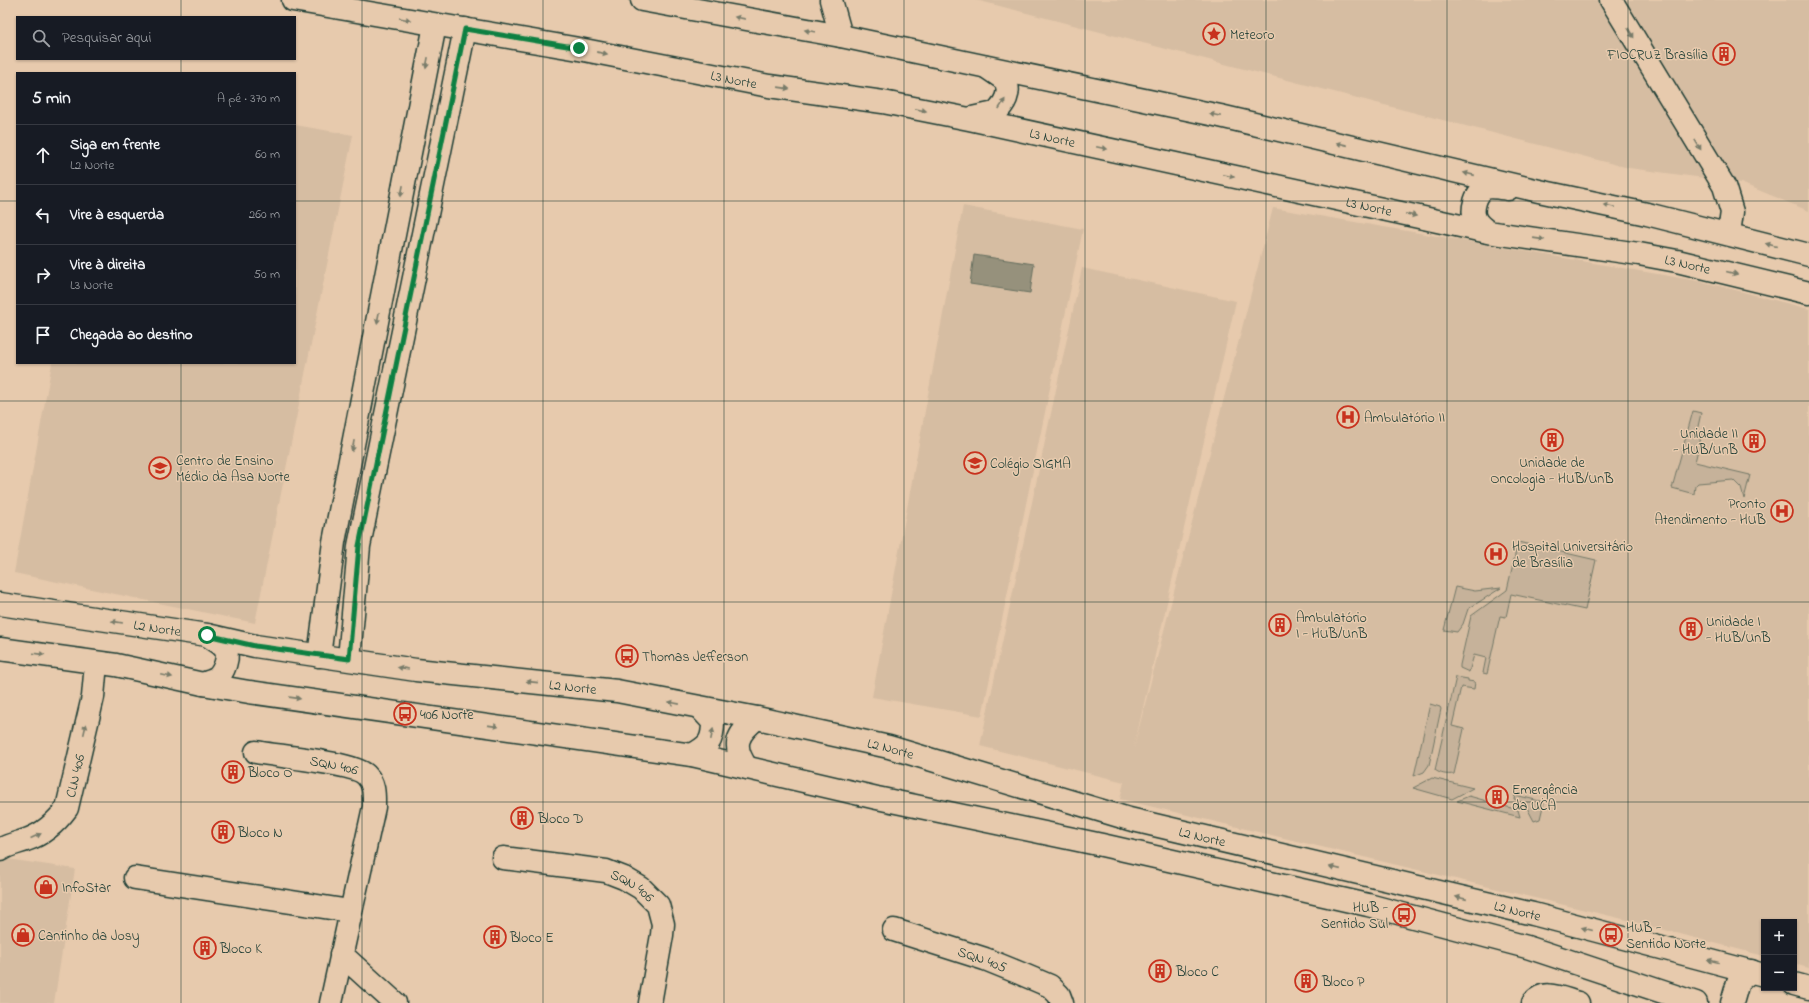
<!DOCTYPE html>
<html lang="pt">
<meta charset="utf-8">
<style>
:root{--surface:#171b24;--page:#242831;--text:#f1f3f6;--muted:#9ea1a6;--line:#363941}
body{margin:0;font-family:"Indie Flower",sans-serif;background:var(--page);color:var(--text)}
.controls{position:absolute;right:12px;bottom:12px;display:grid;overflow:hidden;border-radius:0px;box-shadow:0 1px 3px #0004}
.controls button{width:36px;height:36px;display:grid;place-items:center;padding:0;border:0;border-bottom:1px solid var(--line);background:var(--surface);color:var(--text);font:20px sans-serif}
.stop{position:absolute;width:12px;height:12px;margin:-9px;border:3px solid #0b8043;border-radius:50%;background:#fff}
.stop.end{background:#0b8043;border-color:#fff;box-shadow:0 1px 4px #0008}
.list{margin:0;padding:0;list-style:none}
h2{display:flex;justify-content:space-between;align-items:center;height:52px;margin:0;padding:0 16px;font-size:17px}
h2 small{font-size:13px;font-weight:400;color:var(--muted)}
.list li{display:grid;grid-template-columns:26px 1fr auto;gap:12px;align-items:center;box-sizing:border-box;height:60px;padding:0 16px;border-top:1px solid var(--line)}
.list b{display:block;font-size:15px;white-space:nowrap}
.list p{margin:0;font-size:13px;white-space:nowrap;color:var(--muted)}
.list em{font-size:13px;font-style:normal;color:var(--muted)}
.icon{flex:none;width:22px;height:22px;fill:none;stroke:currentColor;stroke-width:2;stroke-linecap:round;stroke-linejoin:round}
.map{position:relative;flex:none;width:1809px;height:1003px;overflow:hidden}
.search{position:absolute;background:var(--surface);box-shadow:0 1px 3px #0004;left:16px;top:16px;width:280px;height:44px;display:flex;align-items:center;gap:10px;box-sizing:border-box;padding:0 14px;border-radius:0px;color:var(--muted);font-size:15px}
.panel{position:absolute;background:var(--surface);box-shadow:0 1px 3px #0004;left:16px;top:72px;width:280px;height:292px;border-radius:0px}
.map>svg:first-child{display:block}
.built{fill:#d6bda2}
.green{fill:#c6b29a;stroke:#727867}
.water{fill:#96917c;stroke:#666f5f}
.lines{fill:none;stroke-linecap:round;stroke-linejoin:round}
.minor-casing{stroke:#1f3d34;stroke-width:25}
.major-casing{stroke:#1f3d34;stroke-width:25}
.minor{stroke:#e7caad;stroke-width:22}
.major{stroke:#e7caad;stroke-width:22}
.oneway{fill:#797c6a}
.route{stroke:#0b8043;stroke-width:5}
.grid{fill:none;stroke:#1f3d34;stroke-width:1;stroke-opacity:0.55}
.labels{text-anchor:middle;stroke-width:3;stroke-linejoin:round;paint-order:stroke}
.poi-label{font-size:14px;fill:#1f3d34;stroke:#e7caad;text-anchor:start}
.street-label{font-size:14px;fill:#1f3d34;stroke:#e7caad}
</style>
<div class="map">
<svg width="1809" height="1003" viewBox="0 0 1809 1003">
<rect width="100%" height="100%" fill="#e7caad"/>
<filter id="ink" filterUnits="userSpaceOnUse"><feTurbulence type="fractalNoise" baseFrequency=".025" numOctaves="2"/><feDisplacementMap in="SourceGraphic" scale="8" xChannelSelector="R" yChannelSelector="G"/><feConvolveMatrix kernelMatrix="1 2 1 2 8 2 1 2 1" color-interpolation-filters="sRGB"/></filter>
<g filter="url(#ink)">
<!-- built -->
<path class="built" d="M976,0H1809V211L1741,183L1629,168Z
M295,125L353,135L255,623L14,573L52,363H295Z
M963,206L1083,229L982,716L872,697Z
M1273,208L1704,282L1809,309V968L1794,964V922H1764V956L1623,919L1120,799L1124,782L980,746L1082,268L1236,301L1134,747Z
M1,858L75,869L54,1003H0V860Z"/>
<!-- green -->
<path class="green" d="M1693,411L1701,413L1697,431L1702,433L1695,462L1750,475L1744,499L1741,488L1733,480L1698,483L1695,486L1694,494L1672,488Z
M1518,542L1596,560L1585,610L1511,594L1506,617L1500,616L1487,674L1483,673L1486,658L1474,655L1469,672L1460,668V665L1471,616L1507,590Z
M1455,587L1475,591L1501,588L1468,609L1463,624L1457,632L1444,630Z
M1456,677L1468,679V681L1475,682L1474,689L1461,687L1452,726L1464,729L1454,774C1447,775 1440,774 1435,770Z
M1430,704L1440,707L1441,709L1429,765L1424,772L1414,776Z
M1432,778L1473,788L1452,799L1413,788Z
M1515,795L1544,802L1540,819L1534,821L1525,804L1514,799Z
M1469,796L1518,810L1520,817L1457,801Z"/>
<!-- water -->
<path class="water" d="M974,255L1034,264L1030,293L970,284Z"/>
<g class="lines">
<!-- minor casing -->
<g class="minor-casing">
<g id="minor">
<path d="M831,0L841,36"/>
<path d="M1611,0L1724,186L1732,212L1729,233"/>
<path d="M319,656L334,542L435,25"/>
<path d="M349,659L359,546L465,29"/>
<path id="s1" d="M256,752C276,756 355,763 366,775C375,784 374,795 374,807L331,1003"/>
<path id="s2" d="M0,850C7,845 18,843 26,840C44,834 56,823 67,808L93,697L96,663"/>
<path id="s3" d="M503,858L606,871L624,878L641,888L658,905L663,924L662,935L650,1003"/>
<path d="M135,878L350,911"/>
<path id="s4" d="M894,930L985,959L1017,972L1050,986L1059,995L1062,1003"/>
<path d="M341,954L395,1003"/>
<path d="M1533,1003C1544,988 1563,999 1578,1003"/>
</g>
</g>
<!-- major casing -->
<g class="major-casing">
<g id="major">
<path id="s5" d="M293,0L579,49L769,86L883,102L969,119L1488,232L1639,254L1677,261L1809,293"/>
<path d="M642,0L841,36L1220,116L1539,191L1647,214L1809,255"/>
<path d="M972,118L995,113C1004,105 1012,93 1005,80L986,67"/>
<path d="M1488,232C1483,228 1477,224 1475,218C1471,210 1476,191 1486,188C1492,186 1501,188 1508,189"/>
<path id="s6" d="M0,604L207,635L255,646L416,670L617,691L757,718L889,747L1129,819L1533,914L1764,975"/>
<path d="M0,649L116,665L203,684L249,692L692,755L877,798L1102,845L1368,905L1527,947L1696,1003"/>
<path d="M203,684C207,682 213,681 217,678C224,672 230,656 225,649C221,643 212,639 207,635"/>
<path d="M692,755C708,746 713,742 713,722L700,708"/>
<path d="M747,768C731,745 737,734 757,718"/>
<path d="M1794,984L1809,988"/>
<path d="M1732,1003L1738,982L1751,971"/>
</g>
</g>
<!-- minor -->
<use href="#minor" class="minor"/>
<!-- major -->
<use href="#major" class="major"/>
</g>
<!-- one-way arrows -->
<defs><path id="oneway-solid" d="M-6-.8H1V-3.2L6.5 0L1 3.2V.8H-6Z"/></defs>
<g class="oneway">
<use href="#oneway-solid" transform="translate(740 18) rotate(-169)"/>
<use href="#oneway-solid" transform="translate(405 19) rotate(10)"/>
<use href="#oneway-solid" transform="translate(810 31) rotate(-170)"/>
<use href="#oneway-solid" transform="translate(1631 33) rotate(59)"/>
<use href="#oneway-solid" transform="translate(602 53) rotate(11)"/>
<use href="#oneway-solid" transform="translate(427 63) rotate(101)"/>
<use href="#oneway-solid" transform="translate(784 88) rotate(8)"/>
<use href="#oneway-solid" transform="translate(1002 104) rotate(-57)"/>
<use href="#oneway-solid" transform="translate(921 110) rotate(11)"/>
<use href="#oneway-solid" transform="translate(1215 115) rotate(-168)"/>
<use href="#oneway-solid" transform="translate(1342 144) rotate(-167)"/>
<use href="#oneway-solid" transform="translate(1698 145) rotate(59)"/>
<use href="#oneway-solid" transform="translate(1102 148) rotate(12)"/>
<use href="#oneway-solid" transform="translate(1469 174) rotate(-167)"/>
<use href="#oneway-solid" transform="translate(1229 176) rotate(12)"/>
<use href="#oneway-solid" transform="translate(402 191) rotate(101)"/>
<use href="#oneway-solid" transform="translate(1609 206) rotate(-168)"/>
<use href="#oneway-solid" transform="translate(1411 215) rotate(12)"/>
<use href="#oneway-solid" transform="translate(1539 239) rotate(8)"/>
<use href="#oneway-solid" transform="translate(1771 245) rotate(-165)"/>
<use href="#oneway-solid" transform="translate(1732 273) rotate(14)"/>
<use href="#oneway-solid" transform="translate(378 318) rotate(101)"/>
<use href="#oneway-solid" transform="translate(353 446) rotate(101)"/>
<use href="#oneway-solid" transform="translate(117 622) rotate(-171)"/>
<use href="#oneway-solid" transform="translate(39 654) rotate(7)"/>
<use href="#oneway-solid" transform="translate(403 668) rotate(-171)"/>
<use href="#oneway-solid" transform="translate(167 676) rotate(12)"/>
<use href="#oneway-solid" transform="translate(532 682) rotate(-174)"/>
<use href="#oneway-solid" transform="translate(295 698) rotate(8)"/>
<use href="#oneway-solid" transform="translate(674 703) rotate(-169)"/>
<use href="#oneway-solid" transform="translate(493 726) rotate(8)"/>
<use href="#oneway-solid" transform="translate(85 729) rotate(-77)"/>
<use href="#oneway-solid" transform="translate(712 734) rotate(-78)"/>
<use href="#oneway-solid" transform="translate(36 836) rotate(-25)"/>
<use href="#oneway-solid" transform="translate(1335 868) rotate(-167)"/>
<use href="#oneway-solid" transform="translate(1461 898) rotate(-167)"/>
<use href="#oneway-solid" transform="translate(1587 929) rotate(-165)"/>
<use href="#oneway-solid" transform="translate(1713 961) rotate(-165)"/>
</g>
</g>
<g class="lines" filter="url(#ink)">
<!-- route -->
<path class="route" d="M207,635L255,646L349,659L359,546L465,29L579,48"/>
</g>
<!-- grid -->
<path class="grid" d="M181,0V17M362,0V1003M543,0V1003M724,0V1003M904,0V1003M1085,0V1003M1266,0V1003M1447,0V1003M1628,0V1003M181,59V73M0,201H17M295,201H1809M181,363V1003M0,401H1809M0,602H1809M0,802H1809"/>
<!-- icons -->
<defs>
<g id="sight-ring" transform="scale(1.15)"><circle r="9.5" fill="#e7caad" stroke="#c8321e" stroke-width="1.5"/><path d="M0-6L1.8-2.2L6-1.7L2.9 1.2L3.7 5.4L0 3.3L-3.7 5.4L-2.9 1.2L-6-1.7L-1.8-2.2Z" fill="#c8321e"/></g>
<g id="building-ring" transform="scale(1.15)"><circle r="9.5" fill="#e7caad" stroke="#c8321e" stroke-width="1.5"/><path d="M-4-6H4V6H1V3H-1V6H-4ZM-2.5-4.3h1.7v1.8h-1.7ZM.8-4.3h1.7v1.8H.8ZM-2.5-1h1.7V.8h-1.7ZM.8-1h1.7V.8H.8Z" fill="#c8321e"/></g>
<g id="hospital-ring" transform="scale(1.15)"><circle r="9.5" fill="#e7caad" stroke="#c8321e" stroke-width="1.5"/><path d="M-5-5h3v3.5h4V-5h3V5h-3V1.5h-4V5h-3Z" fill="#c8321e"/></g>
<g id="school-ring" transform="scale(1.15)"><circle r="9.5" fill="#e7caad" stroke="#c8321e" stroke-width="1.5"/><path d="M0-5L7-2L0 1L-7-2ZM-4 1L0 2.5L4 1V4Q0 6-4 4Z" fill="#c8321e"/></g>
<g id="bus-ring" transform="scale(1.15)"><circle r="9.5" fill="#e7caad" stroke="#c8321e" stroke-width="1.5"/><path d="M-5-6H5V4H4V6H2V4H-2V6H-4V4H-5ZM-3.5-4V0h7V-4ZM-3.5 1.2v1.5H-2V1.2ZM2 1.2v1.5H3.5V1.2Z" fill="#c8321e"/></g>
<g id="shop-ring" transform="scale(1.15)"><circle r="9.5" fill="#e7caad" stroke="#c8321e" stroke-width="1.5"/><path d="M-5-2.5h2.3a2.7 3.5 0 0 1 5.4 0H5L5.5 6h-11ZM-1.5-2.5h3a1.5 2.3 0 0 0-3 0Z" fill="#c8321e"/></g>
</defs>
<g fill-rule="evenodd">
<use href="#sight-ring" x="1214" y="34"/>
<use href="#building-ring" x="1724" y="54"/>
<use href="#hospital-ring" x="1348" y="417"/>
<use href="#building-ring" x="1552" y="440"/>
<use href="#building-ring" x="1754" y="441"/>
<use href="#school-ring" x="975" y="463"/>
<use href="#school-ring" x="160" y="468"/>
<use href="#hospital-ring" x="1782" y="511"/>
<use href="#hospital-ring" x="1496" y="554"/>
<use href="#building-ring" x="1280" y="625"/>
<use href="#building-ring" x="1691" y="629"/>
<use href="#bus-ring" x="627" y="656"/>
<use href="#bus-ring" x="405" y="714"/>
<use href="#building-ring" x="233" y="772"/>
<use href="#building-ring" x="1497" y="797"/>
<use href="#building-ring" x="522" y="818"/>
<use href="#building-ring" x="223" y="832"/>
<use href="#shop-ring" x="46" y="887"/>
<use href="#bus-ring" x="1404" y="915"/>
<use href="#shop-ring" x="23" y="935"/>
<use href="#bus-ring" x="1611" y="935"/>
<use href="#building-ring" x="495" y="937"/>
<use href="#building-ring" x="205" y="948"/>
<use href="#building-ring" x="1160" y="971"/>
<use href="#building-ring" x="1306" y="981"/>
</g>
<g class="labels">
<!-- poi labels -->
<g class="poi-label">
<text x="1230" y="39">Meteoro</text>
<text x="1708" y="59" text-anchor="end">FIOCRUZ Brasília</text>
<text x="1364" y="422">Ambulatório II</text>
<text x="1738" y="438" text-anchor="end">Unidade II<tspan x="1738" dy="16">- HUB/UnB</tspan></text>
<text x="176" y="465">Centro de Ensino<tspan x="176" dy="16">Médio da Asa Norte</tspan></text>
<text x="1552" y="467" text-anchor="middle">Unidade de<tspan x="1552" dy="16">Oncologia - HUB/UnB</tspan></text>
<text x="990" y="468">Colégio SIGMA</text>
<text x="1766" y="508" text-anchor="end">Pronto<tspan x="1766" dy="16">Atendimento - HUB</tspan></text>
<text x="1512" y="551">Hospital Universitário<tspan x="1512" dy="16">de Brasília</tspan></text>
<text x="1296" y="622">Ambulatório<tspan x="1296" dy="16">I - HUB/UnB</tspan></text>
<text x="1706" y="626">Unidade I<tspan x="1706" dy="16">- HUB/UnB</tspan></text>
<text x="642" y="661">Thomas Jefferson</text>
<text x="420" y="719">406 Norte</text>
<text x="248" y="777">Bloco O</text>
<text x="1512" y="794">Emergência<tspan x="1512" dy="16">da UCA</tspan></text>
<text x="538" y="823">Bloco D</text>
<text x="238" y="837">Bloco N</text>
<text x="62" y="892">InfoStar</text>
<text x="1388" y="912" text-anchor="end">HUB -<tspan x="1388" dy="16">Sentido Sul</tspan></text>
<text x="1626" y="932">HUB -<tspan x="1626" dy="16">Sentido Norte</tspan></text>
<text x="38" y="940">Cantinho da Josy</text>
<text x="510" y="942">Bloco E</text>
<text x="220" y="953">Bloco K</text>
<text x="1176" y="976">Bloco C</text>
<text x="1322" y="986">Bloco P</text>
</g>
<!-- street labels -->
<g class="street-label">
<text dy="5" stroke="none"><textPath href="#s5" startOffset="448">L3 Norte</textPath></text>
<text dy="5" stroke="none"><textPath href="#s5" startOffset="772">L3 Norte</textPath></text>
<text dy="5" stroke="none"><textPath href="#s5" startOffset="1096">L3 Norte</textPath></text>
<text dy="5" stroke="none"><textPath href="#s5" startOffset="1420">L3 Norte</textPath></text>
<text dy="5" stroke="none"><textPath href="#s6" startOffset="159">L2 Norte</textPath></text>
<text dy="5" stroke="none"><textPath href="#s6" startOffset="579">L2 Norte</textPath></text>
<text dy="5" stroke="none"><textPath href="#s6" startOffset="903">L2 Norte</textPath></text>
<text dy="5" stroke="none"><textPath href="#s1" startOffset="79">SQN 406</textPath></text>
<text dy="5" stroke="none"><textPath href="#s2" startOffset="114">CLN 406</textPath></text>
<text dy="5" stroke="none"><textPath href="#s6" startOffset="1227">L2 Norte</textPath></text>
<text dy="5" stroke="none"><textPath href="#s3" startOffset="134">SQN 406</textPath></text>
<text dy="5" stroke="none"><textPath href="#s6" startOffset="1551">L2 Norte</textPath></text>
<text dy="5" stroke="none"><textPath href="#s4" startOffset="93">SQN 405</textPath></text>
</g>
</g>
</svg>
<div class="controls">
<button>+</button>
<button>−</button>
</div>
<div class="stop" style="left:207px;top:635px"></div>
<div class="stop end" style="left:579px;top:48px"></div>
<div class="search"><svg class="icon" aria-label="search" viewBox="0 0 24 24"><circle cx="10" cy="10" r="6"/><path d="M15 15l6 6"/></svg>Pesquisar aqui</div>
<section class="panel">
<h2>5 min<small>A pé · 370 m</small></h2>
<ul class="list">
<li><svg class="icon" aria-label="ahead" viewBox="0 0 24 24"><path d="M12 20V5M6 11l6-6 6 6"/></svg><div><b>Siga em frente</b><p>L2 Norte</p></div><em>60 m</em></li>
<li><svg class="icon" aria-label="left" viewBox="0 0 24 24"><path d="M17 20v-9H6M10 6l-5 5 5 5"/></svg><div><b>Vire à esquerda</b></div><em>260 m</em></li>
<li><svg class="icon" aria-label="right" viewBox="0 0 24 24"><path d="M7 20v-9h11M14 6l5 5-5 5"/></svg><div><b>Vire à direita</b><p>L3 Norte</p></div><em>50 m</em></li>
<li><svg class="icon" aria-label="arrive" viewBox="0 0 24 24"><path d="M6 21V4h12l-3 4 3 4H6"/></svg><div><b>Chegada ao destino</b></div></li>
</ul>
</section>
</div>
